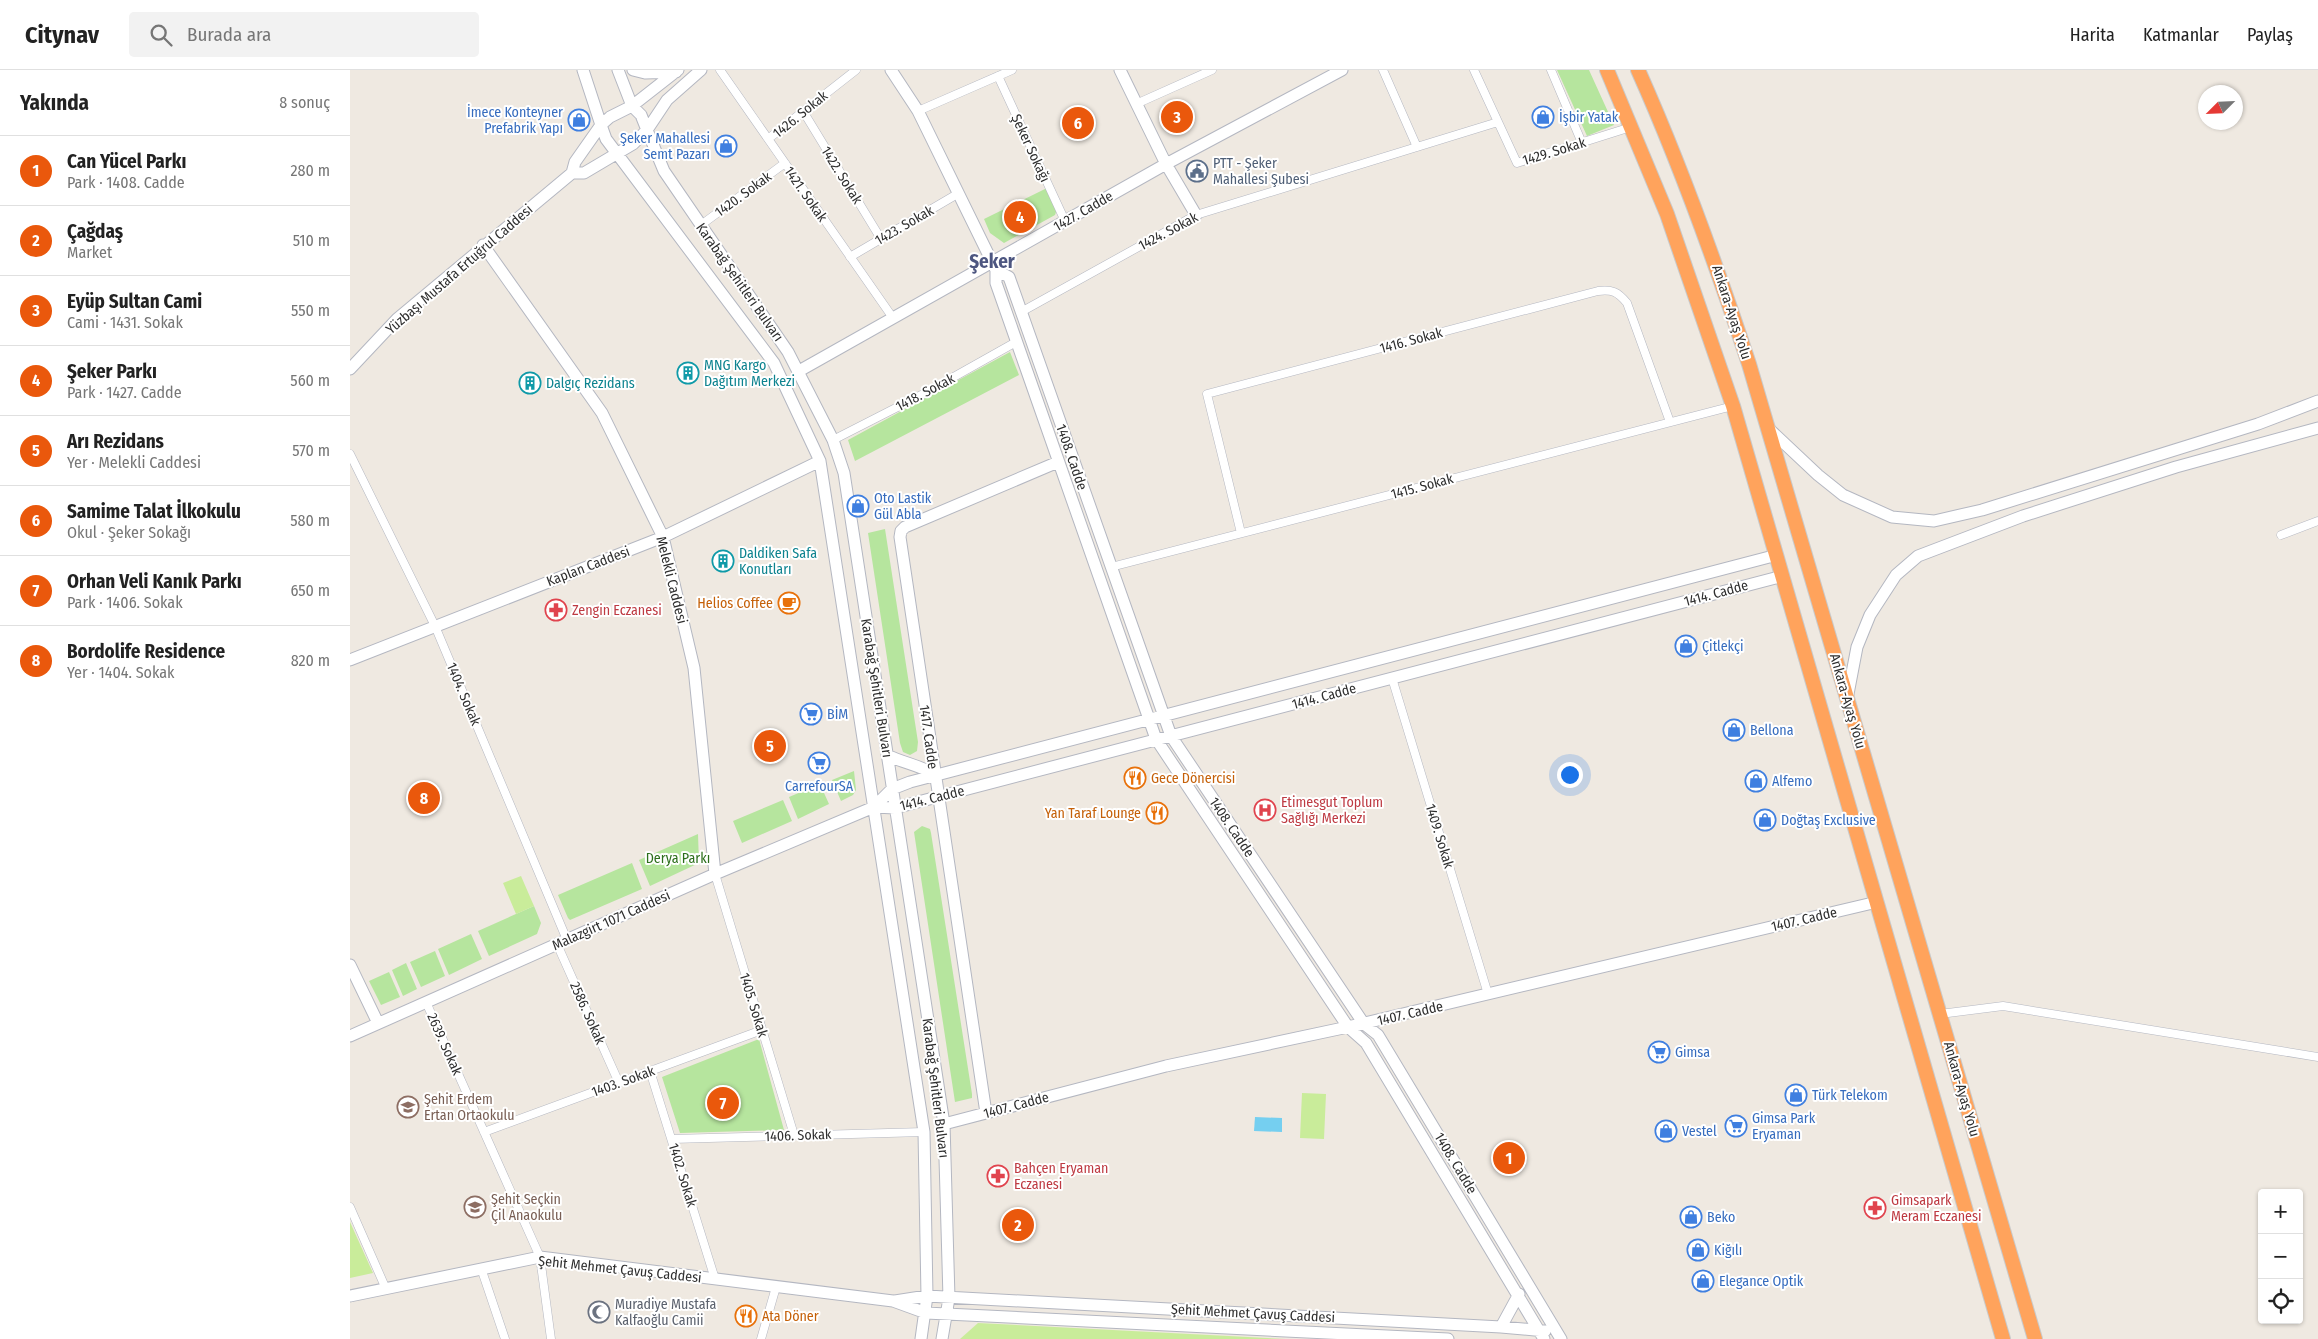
<!DOCTYPE html>
<html lang="tr">
<meta charset="utf-8">
<style>
:root{--surface:#fff;--page:#f2f2f2;--text:#222;--muted:#767676;--line:#e0e0e0;--accent:#ea580c}
body{margin:0;font-family:"Fira Sans Condensed",sans-serif;background:var(--page);color:var(--text)}
.controls{position:absolute;right:15px;bottom:15px;display:grid;overflow:hidden;border-radius:5px;box-shadow:0 1px 4px #0004}
.controls button{width:45px;height:45px;display:grid;place-items:center;padding:0;border:0;border-bottom:1px solid var(--line);background:var(--surface);color:var(--text);font:25px sans-serif}
.compass{position:absolute;left:1848px;top:15px;width:45px;height:45px;border-radius:50%;background:var(--surface);box-shadow:0 1px 4px #0004;rotate:246deg}
.you{position:absolute;left:1219px;top:704px;width:18px;height:18px;margin:-12px;border:4px solid #fff;border-radius:50%;background:#1a73e8;box-shadow:0 0 0 8px #1a73e833}
.badge{display:grid;place-items:center;width:32px;height:32px;border-radius:50%;background:var(--accent);color:#fff;font-size:16px;font-weight:700}
.pin{position:absolute;translate:-50% -50%;border:2px solid #fff;box-shadow:0 1px 5px #0006}
.list{margin:0;padding:0;list-style:none}
h2{display:flex;justify-content:space-between;align-items:center;height:65px;margin:0;padding:0 20px;font-size:21px}
h2 small{font-size:16px;font-weight:400;color:var(--muted)}
.list li{display:grid;grid-template-columns:32px 1fr auto;gap:15px;align-items:center;box-sizing:border-box;height:70px;padding:0 20px;border-top:1px solid var(--line)}
.list b{display:block;font-size:19px;white-space:nowrap}
.list p{margin:0;font-size:16px;white-space:nowrap;color:var(--muted)}
.list em{font-size:16px;font-style:normal;color:var(--muted)}
.icon{flex:none;width:28px;height:28px;fill:none;stroke:currentColor;stroke-width:2;stroke-linecap:round;stroke-linejoin:round}
.map{position:relative;flex:none;width:1968px;height:1269px;overflow:hidden}
header{display:flex;align-items:center;gap:30px;box-sizing:border-box;height:70px;padding:0 25px;background:var(--surface);border-bottom:1px solid var(--line)}
header strong{font-size:24px}
nav{display:flex;gap:28px;margin-inline-start:auto;font-size:18px}
.search{width:350px;height:45px;background:var(--page);display:flex;align-items:center;gap:12px;box-sizing:border-box;padding:0 18px;border-radius:5px;color:var(--muted);font-size:19px}
main{display:flex}
aside{flex:1;background:var(--surface)}
.map>svg:first-child{display:block}
.green{fill:#b6e59e}
.pitch{fill:#c9ec9a}
.water{fill:#75cff0}
.lines{fill:none;stroke-linecap:round;stroke-linejoin:round}
.street-casing{stroke:#b4b7c1;stroke-width:9}
.secondary-casing{stroke:#b4b7c1;stroke-width:13}
.highway-casing{stroke:#c9c9c9;stroke-width:16}
.street{stroke:#fff;stroke-width:8}
.secondary{stroke:#fff;stroke-width:11}
.highway{stroke:#ffa35c;stroke-width:14}
.labels{text-anchor:middle;stroke-width:4;stroke-linejoin:round;paint-order:stroke}
.shop-label{font-size:14px;fill:#366cbe;stroke:#fff;text-anchor:start}
.street-label{font-size:14px;fill:#2e2e2e;stroke:#fff}
.service-label{font-size:14px;fill:#4e5e75;stroke:#fff;text-anchor:start}
.culture-label{font-size:14px;fill:#0d838f;stroke:#fff;text-anchor:start}
.food-label{font-size:14px;fill:#c56008;stroke:#fff;text-anchor:end}
.health-label{font-size:14px;fill:#be3a42;stroke:#fff;text-anchor:start}
.park-label{font-size:14px;fill:#2c6e1b;stroke:#fff}
.education-label{font-size:14px;fill:#785e54;stroke:#fff;text-anchor:start}
.worship-label{font-size:14px;fill:#5b616d;stroke:#fff;text-anchor:start}
.district-label{font-size:19px;font-weight:bold;fill:#4d5680;stroke:#fff}
</style>
<header>
<strong>Citynav</strong>
<div class="search"><svg class="icon" aria-label="search" viewBox="0 0 24 24"><circle cx="10" cy="10" r="6"/><path d="M15 15l6 6"/></svg>Burada ara</div>
<nav><a>Harita</a><a>Katmanlar</a><a>Paylaş</a></nav>
</header>
<main>
<aside>
<h2>Yakında<small>8 sonuç</small></h2>
<ul class="list">
<li><span class="badge">1</span><div><b>Can Yücel Parkı</b><p>Park · 1408. Cadde</p></div><em>280 m</em></li>
<li><span class="badge">2</span><div><b>Çağdaş</b><p>Market</p></div><em>510 m</em></li>
<li><span class="badge">3</span><div><b>Eyüp Sultan Cami</b><p>Cami · 1431. Sokak</p></div><em>550 m</em></li>
<li><span class="badge">4</span><div><b>Şeker Parkı</b><p>Park · 1427. Cadde</p></div><em>560 m</em></li>
<li><span class="badge">5</span><div><b>Arı Rezidans</b><p>Yer · Melekli Caddesi</p></div><em>570 m</em></li>
<li><span class="badge">6</span><div><b>Samime Talat İlkokulu</b><p>Okul · Şeker Sokağı</p></div><em>580 m</em></li>
<li><span class="badge">7</span><div><b>Orhan Veli Kanık Parkı</b><p>Park · 1406. Sokak</p></div><em>650 m</em></li>
<li><span class="badge">8</span><div><b>Bordolife Residence</b><p>Yer · 1404. Sokak</p></div><em>820 m</em></li>
</ul>
</aside>
<div class="map">
<svg width="1968" height="1269" viewBox="0 0 1968 1269">
<rect width="100%" height="100%" fill="#efe9e1"/>
<!-- green -->
<path class="green" d="M1207,0H1239L1264,55L1237,66Z
M697,118L707,139L705,145L654,173L640,163L634,149Z
M660,282L669,305L505,391L498,370Z
M535,459L568,672L567,681L560,685L553,682L550,673L518,463Z
M504,701L506,720L503,725L491,731L482,710Z
M470,714L479,734L448,749L439,727Z
M433,730L442,751L392,773L383,751Z
M572,756L580,759L581,763L622,1024V1028L605,1032L564,762Z
M348,764L349,793L300,816L289,790Z
M282,793L292,819L220,850L218,848L208,825Z
M184,836L191,853L187,864L139,886L128,861Z
M121,864L132,889L99,905L88,879Z
M85,881L95,906L71,917L60,892Z
M56,893L67,919L53,926L42,900Z
M39,902L50,927L31,935L19,911Z
M409,969L434,1060L330,1063L312,1007Z"/>
<!-- pitch -->
<path class="pitch" d="M171,806L184,836L166,844L153,813Z
M952,1023L976,1024L974,1069L950,1068Z
M0,1152L23,1203L0,1208Z
M628,1253L936,1269H610Z"/>
<!-- water -->
<path class="water" d="M905,1047L932,1048V1062L904,1061Z"/>
<g class="lines">
<!-- street casing -->
<g class="street-casing">
<path id="street" d="M370,0L543,248
M1033,0L1067,77
M1124,0L1167,93L1281,57
M1201,0L1232,73
M648,6L715,151
M786,34L862,0
M453,41L531,169
M568,41L662,0
M418,69L506,0
M351,155L435,93
M500,187L609,123
M671,242L846,145L1148,52
M483,370L577,322L666,272
M0,384L85,556L217,870
M891,463L857,324L1248,221C1262,219 1268,222 1277,233L1320,352
M1931,465L1968,451
M761,497L1383,336
M1042,608L1138,924
M365,804L444,1065
M207,874L269,1013
M76,932L190,1187L201,1269
M1590,944L1653,936L1968,987
M300,1001L365,1209
M134,1062L412,960
M322,1069L574,1062
M0,1137L36,1219
M131,1198L155,1269
M411,1269L426,1217"/>
</g>
<!-- secondary casing -->
<g class="secondary-casing">
<path id="secondary" d="M233,0L251,55L225,92L222,103H234L283,74L297,60L291,45L282,36L268,0
M283,0L295,3L326,2
M328,0L282,36L260,47L251,55L256,69L424,293L470,391L574,1062L577,1226L571,1269
M351,0L317,30L297,60L314,101L438,282L483,370L494,403L594,1054L599,1228L592,1269
M541,0L568,41L646,200V213L806,669L998,957L1016,973L1194,1269
M770,0L816,94L846,145
M133,175L252,343L313,467L344,598L365,804
M646,200L659,207L821,666L1014,954L1028,965L1211,1269
M0,299L47,249L222,103
M449,301L816,94L992,0
M1418,358L1468,405L1493,425L1542,447L1584,451L1632,440L1908,354L1968,331
M0,590L313,467L470,391
M1498,624L1507,577L1520,545L1546,505L1568,486L1673,446L1826,397L1968,358
M537,685C553,693 569,695 584,704
M524,737L545,738L1433,506
M0,895L28,953
M0,966L365,804L524,737L542,719L560,712L1427,485
M636,1043L550,467L551,461L555,457L708,392
M594,1054L816,996L998,957L1527,832
M0,1226L190,1187L543,1231L576,1243L1098,1269
M545,1231L577,1226L1151,1257L1195,1261
M1151,1257L1169,1224"/>
</g>
<!-- highway casing -->
<g class="highway-casing">
<path id="highway" d="M1257,0L1317,144L1383,336L1653,1269
M1288,0C1331,96 1366,194 1399,294L1685,1269"/>
</g>
<!-- street -->
<use href="#street" class="street"/>
<!-- secondary -->
<use href="#secondary" class="secondary"/>
<!-- highway -->
<use href="#highway" class="highway"/>
</g>
<!-- icons -->
<defs>
<g id="shop-ring" transform="scale(1.125)"><circle r="9.5" fill="#fff" stroke="#3f7fe0" stroke-width="1.5"/><path d="M-5-2.5h2.3a2.7 3.5 0 0 1 5.4 0H5L5.5 6h-11ZM-1.5-2.5h3a1.5 2.3 0 0 0-3 0Z" fill="#3f7fe0"/></g>
<g id="civic-ring" transform="scale(1.125)"><circle r="9.5" fill="#fff" stroke="#5c6f8a" stroke-width="1.5"/><path d="M-.6-6.5H3V-4.5H.6V-3L4-1V1h2V6H-6V1h2V-1L-.6-3ZM-1.2 2.5V6h2.4V2.5Z" fill="#5c6f8a"/></g>
<g id="building-ring" transform="scale(1.125)"><circle r="9.5" fill="#fff" stroke="#0f9aa8" stroke-width="1.5"/><path d="M-4-6H4V6H1V3H-1V6H-4ZM-2.5-4.3h1.7v1.8h-1.7ZM.8-4.3h1.7v1.8H.8ZM-2.5-1h1.7V.8h-1.7ZM.8-1h1.7V.8H.8Z" fill="#0f9aa8"/></g>
<g id="cafe-ring" transform="scale(1.125)"><circle r="9.5" fill="#fff" stroke="#e8710a" stroke-width="1.5"/><path d="M-5.5-4.5H6V0H3Q3 3.5 0 3.5H-2.5Q-5.5 3.5-5.5 0ZM3-3.2v2h1.7v-2ZM-6 4.5H4V6H-6Z" fill="#e8710a"/></g>
<g id="pharmacy-ring" transform="scale(1.125)"><circle r="9.5" fill="#fff" stroke="#e0444e" stroke-width="1.5"/><path d="M-2-6h4v4h4v4h-4v4h-4v-4h-4v-4h4Z" fill="#e0444e"/></g>
<g id="supermarket-ring" transform="scale(1.125)"><circle r="9.5" fill="#fff" stroke="#3f7fe0" stroke-width="1.5"/><path d="M-6-5.5h2.5l.6 2H6L4.5 2H-2.5L-4.4-4H-6ZM-1.5 3.2a1.3 1.3 0 1 0 .1 0ZM3 3.2a1.3 1.3 0 1 0 .1 0Z" fill="#3f7fe0"/></g>
<g id="restaurant-ring" transform="scale(1.125)"><circle r="9.5" fill="#fff" stroke="#e8710a" stroke-width="1.5"/><path d="M-5-6h1v4h1v-4h1v4h1v-4h1v5L-1.5 .5V6h-2V.5L-5-1ZM5-6V6H3V1.5H1.5Q1.5-4 5-6Z" fill="#e8710a"/></g>
<g id="hospital-ring" transform="scale(1.125)"><circle r="9.5" fill="#fff" stroke="#e0444e" stroke-width="1.5"/><path d="M-5-5h3v3.5h4V-5h3V5h-3V1.5h-4V5h-3Z" fill="#e0444e"/></g>
<g id="school-ring" transform="scale(1.125)"><circle r="9.5" fill="#fff" stroke="#8d6e63" stroke-width="1.5"/><path d="M0-5L7-2L0 1L-7-2ZM-4 1L0 2.5L4 1V4Q0 6-4 4Z" fill="#8d6e63"/></g>
<g id="mosque-ring" transform="scale(1.125)"><circle r="9.5" fill="#fff" stroke="#6b7280" stroke-width="1.5"/><path d="M3.5-4.9A6 6 0 1 0 3.5 4.9A5 5 0 1 1 3.5-4.9Z" fill="#6b7280"/></g>
</defs>
<g fill-rule="evenodd">
<use href="#shop-ring" x="1193" y="47"/>
<use href="#shop-ring" x="229" y="50"/>
<use href="#shop-ring" x="376" y="76"/>
<use href="#civic-ring" x="847" y="101"/>
<use href="#building-ring" x="338" y="303"/>
<use href="#building-ring" x="180" y="313"/>
<use href="#shop-ring" x="508" y="436"/>
<use href="#building-ring" x="373" y="491"/>
<use href="#cafe-ring" x="439" y="533"/>
<use href="#pharmacy-ring" x="206" y="540"/>
<use href="#shop-ring" x="1336" y="576"/>
<use href="#supermarket-ring" x="461" y="644"/>
<use href="#shop-ring" x="1384" y="660"/>
<use href="#supermarket-ring" x="469" y="693"/>
<use href="#restaurant-ring" x="785" y="708"/>
<use href="#shop-ring" x="1406" y="711"/>
<use href="#hospital-ring" x="915" y="740"/>
<use href="#restaurant-ring" x="807" y="743"/>
<use href="#shop-ring" x="1415" y="750"/>
<use href="#supermarket-ring" x="1309" y="982"/>
<use href="#shop-ring" x="1446" y="1025"/>
<use href="#school-ring" x="58" y="1037"/>
<use href="#supermarket-ring" x="1386" y="1056"/>
<use href="#shop-ring" x="1316" y="1061"/>
<use href="#pharmacy-ring" x="648" y="1106"/>
<use href="#school-ring" x="125" y="1137"/>
<use href="#pharmacy-ring" x="1525" y="1138"/>
<use href="#shop-ring" x="1341" y="1147"/>
<use href="#shop-ring" x="1348" y="1180"/>
<use href="#shop-ring" x="1353" y="1211"/>
<use href="#mosque-ring" x="249" y="1242"/>
<use href="#restaurant-ring" x="396" y="1246"/>
</g>
<g class="labels">
<!-- shop labels -->
<g class="shop-label">
<text x="213" y="47" text-anchor="end">İmece Konteyner<tspan x="213" dy="16">Prefabrik Yapı</tspan></text>
<text x="1209" y="52">İşbir Yatak</text>
<text x="360" y="73" text-anchor="end">Şeker Mahallesi<tspan x="360" dy="16">Semt Pazarı</tspan></text>
<text x="524" y="433">Oto Lastik<tspan x="524" dy="16">Gül Abla</tspan></text>
<text x="1352" y="581">Çitlekçi</text>
<text x="477" y="649">BİM</text>
<text x="1400" y="665">Bellona</text>
<text x="1422" y="716">Alfemo</text>
<text x="469" y="721" text-anchor="middle">CarrefourSA</text>
<text x="1431" y="755">Doğtaş Exclusive</text>
<text x="1325" y="987">Gimsa</text>
<text x="1462" y="1030">Türk Telekom</text>
<text x="1402" y="1053">Gimsa Park<tspan x="1402" dy="16">Eryaman</tspan></text>
<text x="1332" y="1066">Vestel</text>
<text x="1357" y="1152">Beko</text>
<text x="1364" y="1185">Kiğılı</text>
<text x="1369" y="1216">Elegance Optik</text>
</g>
<!-- street labels -->
<g class="street-label">
<text transform="translate(450 44) rotate(-39)" y="5">1426. Sokak</text>
<text transform="translate(681 78) rotate(65)" y="5">Şeker Sokağı</text>
<text transform="translate(1204 81) rotate(-17)" y="5">1429. Sokak</text>
<text transform="translate(492 105) rotate(58)" y="5">1422. Sokak</text>
<text transform="translate(393 124) rotate(-36)" y="5">1420. Sokak</text>
<text transform="translate(456 124) rotate(55)" y="5">1421. Sokak</text>
<text transform="translate(733 141) rotate(-30)" y="5">1427. Cadde</text>
<text transform="translate(554 155) rotate(-30)" y="5">1423. Sokak</text>
<text transform="translate(818 161) rotate(-28)" y="5">1424. Sokak</text>
<text transform="translate(109 199) rotate(-41)" y="5">Yüzbaşı Mustafa Ertuğrul Caddesi</text>
<text transform="translate(390 212) rotate(55)" y="5">Karabağ Şehitleri Bulvarı</text>
<text transform="translate(1382 242) rotate(72)" y="5">Ankara-Ayaş Yolu</text>
<text transform="translate(1061 270) rotate(-15)" y="5">1416. Sokak</text>
<text transform="translate(575 322) rotate(-28)" y="5">1418. Sokak</text>
<text transform="translate(722 387) rotate(71)" y="5">1408. Cadde</text>
<text transform="translate(1072 416) rotate(-15)" y="5">1415. Sokak</text>
<text transform="translate(238 496) rotate(-21)" y="5">Kaplan Caddesi</text>
<text transform="translate(322 510) rotate(76)" y="5">Melekli Caddesi</text>
<text transform="translate(1366 523) rotate(-15)" y="5">1414. Cadde</text>
<text transform="translate(527 618) rotate(81)" y="5">Karabağ Şehitleri Bulvarı</text>
<text transform="translate(114 624) rotate(67)" y="5">1404. Sokak</text>
<text transform="translate(974 626) rotate(-15)" y="5">1414. Cadde</text>
<text transform="translate(1498 631) rotate(74)" y="5">Ankara-Ayaş Yolu</text>
<text transform="translate(579 667) rotate(82)" y="5">1417. Cadde</text>
<text transform="translate(582 728) rotate(-14)" y="5">1414. Cadde</text>
<text transform="translate(882 757) rotate(56)" y="5">1408. Cadde</text>
<text transform="translate(1090 766) rotate(73)" y="5">1409. Sokak</text>
<text transform="translate(1454 849) rotate(-13)" y="5">1407. Cadde</text>
<text transform="translate(261 850) rotate(-24)" y="5">Malazgirt 1071 Caddesi</text>
<text transform="translate(404 935) rotate(73)" y="5">1405. Sokak</text>
<text transform="translate(238 943) rotate(66)" y="5">2586. Sokak</text>
<text transform="translate(1060 943) rotate(-13)" y="5">1407. Cadde</text>
<text transform="translate(95 974) rotate(66)" y="5">2639. Sokak</text>
<text transform="translate(273 1011) rotate(-20)" y="5">1403. Sokak</text>
<text transform="translate(586 1018) rotate(83)" y="5">Karabağ Şehitleri Bulvarı</text>
<text transform="translate(1612 1019) rotate(74)" y="5">Ankara-Ayaş Yolu</text>
<text transform="translate(666 1035) rotate(-15)" y="5">1407. Cadde</text>
<text transform="translate(448 1065) rotate(-2)" y="5">1406. Sokak</text>
<text transform="translate(1106 1093) rotate(59)" y="5">1408. Cadde</text>
<text transform="translate(333 1105) rotate(73)" y="5">1402. Sokak</text>
<text transform="translate(270 1199) rotate(6)" y="5">Şehit Mehmet Çavuş Caddesi</text>
<text transform="translate(903 1243) rotate(3)" y="5">Şehit Mehmet Çavuş Caddesi</text>
</g>
<!-- service labels -->
<g class="service-label">
<text x="863" y="98">PTT - Şeker<tspan x="863" dy="16">Mahallesi Şubesi</tspan></text>
</g>
<!-- culture labels -->
<g class="culture-label">
<text x="354" y="300">MNG Kargo<tspan x="354" dy="16">Dağıtım Merkezi</tspan></text>
<text x="196" y="318">Dalgıç Rezidans</text>
<text x="389" y="488">Daldiken Safa<tspan x="389" dy="16">Konutları</tspan></text>
</g>
<!-- food labels -->
<g class="food-label">
<text x="423" y="538">Helios Coffee</text>
<text x="801" y="713" text-anchor="start">Gece Dönercisi</text>
<text x="791" y="748">Yan Taraf Lounge</text>
<text x="412" y="1251" text-anchor="start">Ata Döner</text>
</g>
<!-- health labels -->
<g class="health-label">
<text x="222" y="545">Zengin Eczanesi</text>
<text x="931" y="737">Etimesgut Toplum<tspan x="931" dy="16">Sağlığı Merkezi</tspan></text>
<text x="664" y="1103">Bahçen Eryaman<tspan x="664" dy="16">Eczanesi</tspan></text>
<text x="1541" y="1135">Gimsapark<tspan x="1541" dy="16">Meram Eczanesi</tspan></text>
</g>
<!-- park labels -->
<g class="park-label">
<text x="328" y="793">Derya Parkı</text>
</g>
<!-- education labels -->
<g class="education-label">
<text x="74" y="1034">Şehit Erdem<tspan x="74" dy="16">Ertan Ortaokulu</tspan></text>
<text x="141" y="1134">Şehit Seçkin<tspan x="141" dy="16">Çil Anaokulu</tspan></text>
</g>
<!-- worship labels -->
<g class="worship-label">
<text x="265" y="1239">Muradiye Mustafa<tspan x="265" dy="16">Kalfaoğlu Camii</tspan></text>
</g>
<!-- district labels -->
<g class="district-label">
<text x="642" y="198">Şeker</text>
</g>
</g>
</svg>
<div class="controls">
<button>+</button>
<button>−</button>
<button><svg class="icon" aria-label="locate" viewBox="0 0 24 24"><circle cx="12" cy="12" r="6"/><path d="M12 2v4M12 18v4M2 12h4M18 12h4"/></svg></button>
</div>
<svg class="compass" viewBox="-18 -18 36 36"><path d="M0-13l5 13h-10z" fill="#e53935"/><path d="M0 13l5-13h-10z" fill="#767676"/></svg>
<div class="you"></div>
<div class="pin badge" style="left:1159px;top:1088px">1</div>
<div class="pin badge" style="left:668px;top:1155px">2</div>
<div class="pin badge" style="left:827px;top:47px">3</div>
<div class="pin badge" style="left:670px;top:147px">4</div>
<div class="pin badge" style="left:420px;top:676px">5</div>
<div class="pin badge" style="left:728px;top:53px">6</div>
<div class="pin badge" style="left:373px;top:1033px">7</div>
<div class="pin badge" style="left:74px;top:728px">8</div>
</div>
</main>
